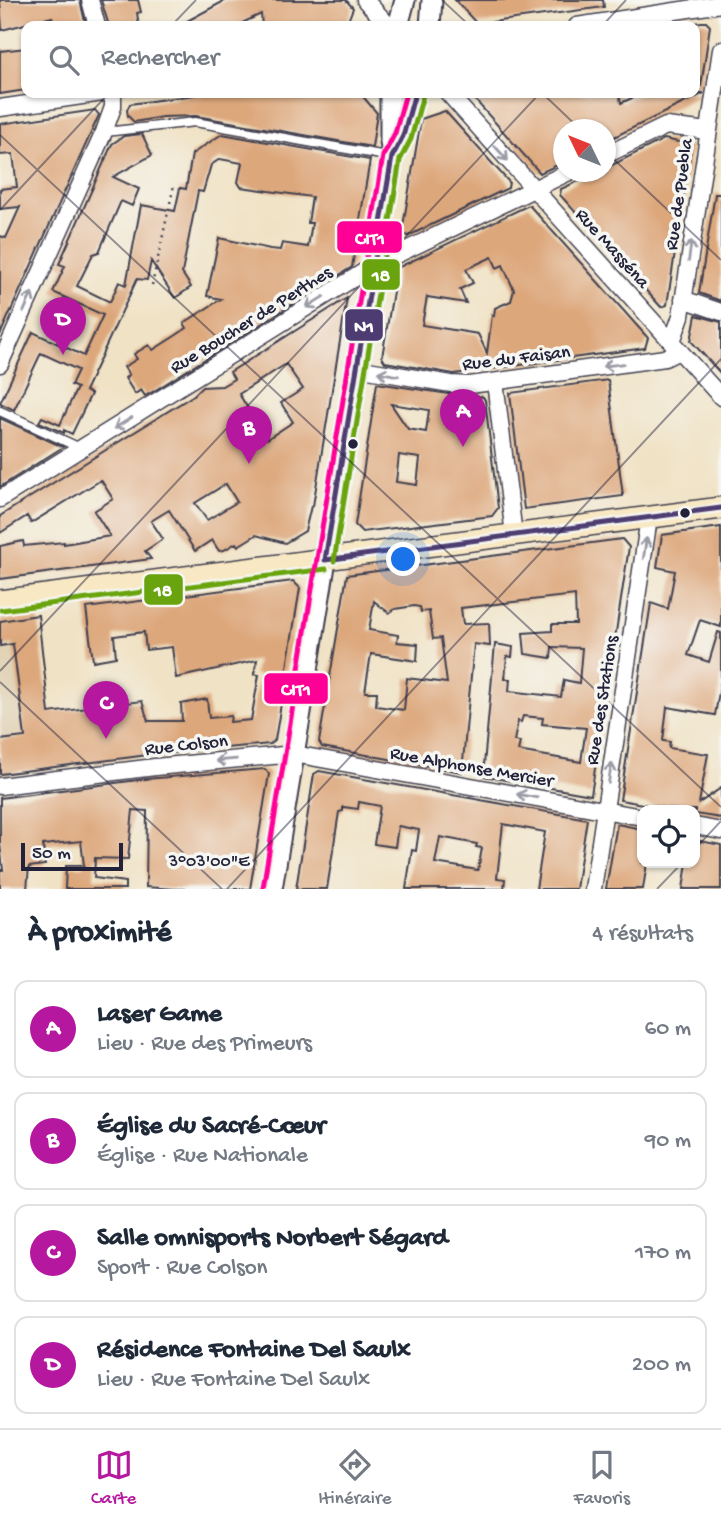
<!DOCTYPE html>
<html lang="fr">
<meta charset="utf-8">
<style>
:root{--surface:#fff;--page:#f2f2f3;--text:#1f2937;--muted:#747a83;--line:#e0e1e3;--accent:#b5179e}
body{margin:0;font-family:"Gochi Hand",sans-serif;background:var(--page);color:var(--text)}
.controls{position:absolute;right:21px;bottom:21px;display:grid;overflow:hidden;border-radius:14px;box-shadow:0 2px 5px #0004}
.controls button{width:63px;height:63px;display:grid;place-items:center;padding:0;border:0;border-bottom:2px solid var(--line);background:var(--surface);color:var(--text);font:35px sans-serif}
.compass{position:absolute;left:553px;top:119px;width:63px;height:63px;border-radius:50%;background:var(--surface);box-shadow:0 2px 5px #0004;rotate:313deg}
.scale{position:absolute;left:21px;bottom:18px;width:102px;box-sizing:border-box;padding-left:7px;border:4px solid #22223b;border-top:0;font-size:19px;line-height:24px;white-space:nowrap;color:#22223b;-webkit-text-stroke:5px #f6f6f2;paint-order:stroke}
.you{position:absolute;left:404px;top:560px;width:24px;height:24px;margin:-18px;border:5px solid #fff;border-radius:50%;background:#1a73e8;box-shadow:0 0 0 10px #1a73e833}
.badge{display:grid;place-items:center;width:46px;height:46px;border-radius:50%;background:var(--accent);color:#fff;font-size:23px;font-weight:700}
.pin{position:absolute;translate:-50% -58px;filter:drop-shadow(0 2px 4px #0008)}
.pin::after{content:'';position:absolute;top:37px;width:24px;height:21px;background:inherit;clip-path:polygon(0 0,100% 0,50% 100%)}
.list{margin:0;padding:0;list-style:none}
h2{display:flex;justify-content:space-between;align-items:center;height:91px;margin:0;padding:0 28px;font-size:30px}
h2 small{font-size:23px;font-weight:400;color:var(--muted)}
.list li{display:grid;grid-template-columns:46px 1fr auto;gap:21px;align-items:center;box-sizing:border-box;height:98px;margin:0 14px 14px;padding:0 14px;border:2px solid var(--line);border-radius:14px}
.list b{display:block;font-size:26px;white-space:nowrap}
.list p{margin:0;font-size:23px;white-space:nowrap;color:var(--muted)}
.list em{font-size:23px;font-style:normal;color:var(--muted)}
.icon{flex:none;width:38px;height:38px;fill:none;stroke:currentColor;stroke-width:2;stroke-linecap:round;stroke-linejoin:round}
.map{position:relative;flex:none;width:721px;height:889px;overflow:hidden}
.search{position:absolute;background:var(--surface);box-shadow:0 2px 5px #0004;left:21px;right:21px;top:21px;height:77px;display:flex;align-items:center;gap:18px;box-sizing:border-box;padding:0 24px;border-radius:14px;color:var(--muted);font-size:26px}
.sheet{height:539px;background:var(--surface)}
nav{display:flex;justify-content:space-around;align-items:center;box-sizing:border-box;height:98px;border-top:2px solid var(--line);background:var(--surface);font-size:19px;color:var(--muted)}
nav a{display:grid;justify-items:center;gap:4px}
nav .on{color:var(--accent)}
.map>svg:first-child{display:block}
.built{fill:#e1d2b5}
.building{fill:#dda77c;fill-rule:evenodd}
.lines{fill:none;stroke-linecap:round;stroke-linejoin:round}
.service-casing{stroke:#413f50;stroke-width:11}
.minor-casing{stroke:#413f50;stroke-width:19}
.tertiary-casing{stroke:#413f50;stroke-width:23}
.secondary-casing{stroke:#413f50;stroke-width:24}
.path{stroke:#413f50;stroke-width:2.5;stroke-dasharray:2 5;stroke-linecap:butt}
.service{stroke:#fff;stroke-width:8}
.minor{stroke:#fff;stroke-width:16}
.tertiary{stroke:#fff;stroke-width:19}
.secondary{stroke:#f8e8c3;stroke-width:21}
.bus-1-casing{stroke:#f6f6f2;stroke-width:10}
.bus-2-casing{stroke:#f6f6f2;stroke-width:10}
.bus-3-casing{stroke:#f6f6f2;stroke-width:10}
.bus-1{stroke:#4d3c71;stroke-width:5}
.bus-2{stroke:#69a40f;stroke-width:5}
.bus-3{stroke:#ff0096;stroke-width:5}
.oneway{stroke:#9c9ca7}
.ticks{fill:none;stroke:#22223b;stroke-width:2;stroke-opacity:0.45}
.bus-dot{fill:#22223b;stroke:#f6f6f2;stroke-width:2.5}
.labels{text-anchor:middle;stroke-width:7;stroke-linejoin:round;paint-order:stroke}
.street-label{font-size:19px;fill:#22223b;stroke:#f6f6f2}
.ticks-label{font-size:18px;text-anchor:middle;fill:#22223b;stroke:#f6f6f2;stroke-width:7;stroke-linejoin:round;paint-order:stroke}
.line-badge{stroke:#f6f6f2;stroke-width:2.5}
.badge-label{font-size:19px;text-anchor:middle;font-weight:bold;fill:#fff}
</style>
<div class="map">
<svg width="721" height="889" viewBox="0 0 721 889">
<rect width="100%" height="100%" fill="#f6f6f2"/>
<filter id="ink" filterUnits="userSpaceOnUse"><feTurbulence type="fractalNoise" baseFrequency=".0143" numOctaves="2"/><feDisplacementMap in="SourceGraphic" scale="14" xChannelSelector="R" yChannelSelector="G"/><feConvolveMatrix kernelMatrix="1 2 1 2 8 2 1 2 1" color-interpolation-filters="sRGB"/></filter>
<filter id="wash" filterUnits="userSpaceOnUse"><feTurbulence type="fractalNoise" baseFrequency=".00686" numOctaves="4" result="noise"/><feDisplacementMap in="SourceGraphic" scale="28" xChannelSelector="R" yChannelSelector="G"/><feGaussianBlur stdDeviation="1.57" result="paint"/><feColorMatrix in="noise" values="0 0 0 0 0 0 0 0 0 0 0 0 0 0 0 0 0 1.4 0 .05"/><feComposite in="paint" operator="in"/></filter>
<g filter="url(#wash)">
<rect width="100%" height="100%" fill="#f0e2c5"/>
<!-- built -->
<path class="built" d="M38,613L49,712L142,701L149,724L0,774V618Z"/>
<g id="blocks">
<!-- building -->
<path class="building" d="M0,0H80L86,26H55L52,17L2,30Z
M101,0H138L141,12L137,13L139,26H109Z
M226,0H346L353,8L346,26H262L261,14L236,26H178Z
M455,0H603L604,7L477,24Z
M701,22H706L710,26L701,86H695V23Z
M26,48V90L0,94V51Z
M209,93H360L377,113L372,147L196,116L162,117L134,122L128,116L127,110L130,104Z
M469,93H619L621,103L643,93H704L606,141V130H564V162L540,173Z
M95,110L99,115L0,335V236L6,238L20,207L0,209V189L17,187L13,154L0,155V124Z
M445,111L509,182L508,188L408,236L402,232L421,119Z
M142,134L152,155L113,177L139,189L132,206L121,201L99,252L93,254L77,286L110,302L119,282L126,285L141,205L175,211L180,188L186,189L192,154L222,134L370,160L352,267L154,391L145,396L141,390L135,394L125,378L129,375L124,367L137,359L134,354L149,345L153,350L175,336L187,328L184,323L221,299L207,296L219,238L270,249L280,250L282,243L308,247L312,223H308L312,197L241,187L238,182L242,163L220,159L211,165L203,192L198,191L182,273L191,287L175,298L151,261L147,280L137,279L85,391L91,394L72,434L64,430V433L39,422L42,417L60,425L77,388L71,385L78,370L41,353L14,410L0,403L33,332L84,356L103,315L53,292L65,266L59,264L112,144L124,136Z
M664,139L688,144L691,148L667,305L661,307L560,195L561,189L598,172H606V168Z
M715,194H721V301L699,293Z
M529,205L648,338L645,348L454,374L385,362L382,357L397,268ZM492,257L497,268L503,265L514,290L511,301L495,308L494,316L492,315L487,353L478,334L422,325L427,297L466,303L460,289L473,283L466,269Z
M347,298L313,506H311L305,531L285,543L256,535L238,546L236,543L224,550L219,551L212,540L195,551L169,510L151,521L163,539L145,551L151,559L0,579V546L23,541L24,546L64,542V544L110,536L94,511L113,499L101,480L31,523L27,516L0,533V516L194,395L202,387L222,386L234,379L230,372ZM286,364L303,389L281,403L293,422L267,439L239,394ZM226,484L237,502L207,520L195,503Z
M696,315L721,322V374L691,341Z
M608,380L623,496L524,509L510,393Z
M377,383L449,394L471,395L483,397L485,400L498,508L492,516L362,532L355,525ZM391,404L429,410L426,432L408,429ZM399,455L420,458L417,485L396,482Z
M0,418L63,447L0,487Z
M721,527V627L700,620L688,655L709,662L718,632L721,633V681L715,715L667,707L663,741L670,742L669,748L708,754L699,803L721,788V818L695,814V810H676L620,800L651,603L668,609L675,571L657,567L662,535Z
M622,539L629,547L591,795L483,776L495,644L513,647L512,657L507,656L505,679H510L509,691L561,697L564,680L579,683L582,648L552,647L551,658L525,654L523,633L552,631V624H576L575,595L461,608L463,624L489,623L490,646L474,644L462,772L322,747L319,742L347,575ZM374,601L389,613L395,609L414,606L420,607L421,612L429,611L433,639L441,638L447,683L407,678L404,710L376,706L377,692H365L371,654L417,661L418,644L397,642L398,635L369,630ZM523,716L543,718L542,724L586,728L581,762L518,751L520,742L514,741L518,721L521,722Z
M293,581L300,588L275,740L270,744L148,755L0,774V740L25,737L13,644L0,646V621L38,615L49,713L142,701L148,721H182L181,704L207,699L209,718L231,716L230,722L251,720L259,675L254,674L257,660L176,678L172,647L146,650L144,632L114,636L116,657L93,661L86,608Z
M265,769L269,774L250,889H174L146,887L147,811L133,810L128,859L95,858L94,878L125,882V889H65L66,866H84L81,841L43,845L45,865L29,867L27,889H0V870H3L0,844V798L146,779Z
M319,771L587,819L576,889H536L545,832L503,824L497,878L505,879L504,889H406L412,850L416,851L419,830L398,826L395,847L374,844L380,806L359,802L358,809L343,807V811L339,812L327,889H296L314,774ZM440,837L477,844L476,847L482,848L478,870L435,863Z
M617,824L642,829V863H647L643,889H606Z
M695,840L721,845V889H683L687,863H695Z"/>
</g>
</g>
<g filter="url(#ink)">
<use href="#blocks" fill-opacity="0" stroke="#413f50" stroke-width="2"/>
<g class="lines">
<!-- service casing -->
<g class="service-casing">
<path id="service" d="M105,132L195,122L392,157
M0,411L80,448"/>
</g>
<!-- minor casing -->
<g class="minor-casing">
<path id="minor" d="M90,0L97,26
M365,0L389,26
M577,26L721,4
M448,93L721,397
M0,108L102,93
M606,155L666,126L708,131
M683,299L721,312
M670,340L674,336L681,316L721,50
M0,364L104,132L113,107V93
M356,368L451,384L470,385L665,358L679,351
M495,382L514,535
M0,499L373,266L569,172
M0,786L155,767L294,754L642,817
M695,826L721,831
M593,889L649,518"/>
</g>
<!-- tertiary casing -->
<g class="tertiary-casing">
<path id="tertiary" d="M398,26L405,0
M430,26L432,0
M390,93V141L392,157
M272,889L392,157L403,136L415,93"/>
</g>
<!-- secondary casing -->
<g class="secondary-casing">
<path id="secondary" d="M0,601L721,508"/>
</g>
<!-- path -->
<path class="path" d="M152,285L174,185"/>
<!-- service -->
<use href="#service" class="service"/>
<!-- minor -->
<use href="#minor" class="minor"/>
<!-- tertiary -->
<use href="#tertiary" class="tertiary"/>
<!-- secondary -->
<use href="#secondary" class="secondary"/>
<!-- bus-1 casing -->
<g class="bus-1-casing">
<path id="bus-1" d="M325,560L392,157L403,136L415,93
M325,560L721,508"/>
</g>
<!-- bus-2 casing -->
<g class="bus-2-casing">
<path id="bus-2" d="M334,561L400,160L411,139L423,95
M1,610L326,569"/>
</g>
<!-- bus-3 casing -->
<g class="bus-3-casing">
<path id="bus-3" d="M263,888L383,156L395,133L406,93"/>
</g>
<!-- bus-1 -->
<use href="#bus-1" class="bus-1"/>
<!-- bus-2 -->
<use href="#bus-2" class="bus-2"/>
<!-- bus-3 -->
<use href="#bus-3" class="bus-3"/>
</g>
<!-- one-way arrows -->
<defs><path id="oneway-shaft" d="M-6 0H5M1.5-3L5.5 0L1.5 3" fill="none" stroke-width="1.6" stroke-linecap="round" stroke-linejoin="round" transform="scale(1.75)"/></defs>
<g class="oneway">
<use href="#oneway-shaft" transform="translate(501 153) rotate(48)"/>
<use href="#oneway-shaft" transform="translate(690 251) rotate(-82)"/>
<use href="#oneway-shaft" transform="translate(28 302) rotate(-66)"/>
<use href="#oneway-shaft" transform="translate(315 302) rotate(148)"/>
<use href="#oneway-shaft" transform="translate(613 365) rotate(172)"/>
<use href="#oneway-shaft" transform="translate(388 374) rotate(-170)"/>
<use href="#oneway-shaft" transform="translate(123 423) rotate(148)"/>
<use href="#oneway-shaft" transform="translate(645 548) rotate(-81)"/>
<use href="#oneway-shaft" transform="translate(226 760) rotate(175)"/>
<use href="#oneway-shaft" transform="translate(610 773) rotate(-81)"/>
<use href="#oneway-shaft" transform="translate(527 796) rotate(-170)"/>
</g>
</g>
<!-- ticks -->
<path class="ticks" d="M442,0L470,26M171,26L196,0M602,26L626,0M542,93L581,130M0,135L721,807M606,152L721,260M0,210L109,93M0,671L540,93M0,682L222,889M695,849L721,821M227,889L721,359M657,889L682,863"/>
<!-- markers -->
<g class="bus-dot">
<circle cx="353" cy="444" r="6"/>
<circle cx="685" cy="513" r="6"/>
</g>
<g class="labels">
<!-- street labels -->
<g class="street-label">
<text transform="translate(677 194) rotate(-82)" y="7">Rue de Puebla</text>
<text transform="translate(614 247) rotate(48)" y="7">Rue Masséna</text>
<text transform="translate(250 318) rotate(-32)" y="7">Rue Boucher de Perthes</text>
<text transform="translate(516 356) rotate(-7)" y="7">Rue du Faisan</text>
<text transform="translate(600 700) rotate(-81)" y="7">Rue des Stations</text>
<text transform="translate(186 743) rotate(-6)" y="7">Rue Colson</text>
<text transform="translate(472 765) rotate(10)" y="7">Rue Alphonse Mercier</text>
</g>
</g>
<g class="ticks-label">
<text x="209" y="866">3°03'00"E</text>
</g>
<g class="line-badge">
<rect x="336" y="220" width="67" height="34" rx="7" fill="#ff0096"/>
<rect x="361" y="258" width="40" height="33" rx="7" fill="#69a40f"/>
<rect x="344" y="308" width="40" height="34" rx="7" fill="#4d3c71"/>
<rect x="143" y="573" width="41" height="33" rx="7" fill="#69a40f"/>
<rect x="263" y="672" width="66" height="33" rx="7" fill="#ff0096"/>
</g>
<g class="badge-label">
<text x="370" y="244">CIT1</text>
<text x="381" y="281">18</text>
<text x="364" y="332">N1</text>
<text x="163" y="596">18</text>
<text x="296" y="695">CIT1</text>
</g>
</svg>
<div class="controls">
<button><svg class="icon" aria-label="locate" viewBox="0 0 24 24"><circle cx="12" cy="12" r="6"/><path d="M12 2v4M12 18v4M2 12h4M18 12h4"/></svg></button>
</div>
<svg class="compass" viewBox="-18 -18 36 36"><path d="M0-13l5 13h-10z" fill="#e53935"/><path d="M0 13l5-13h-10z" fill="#747a83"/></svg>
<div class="scale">50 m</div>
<div class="you"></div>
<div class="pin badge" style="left:463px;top:447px">A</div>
<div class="pin badge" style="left:249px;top:464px">B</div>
<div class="pin badge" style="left:106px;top:739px">C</div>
<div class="pin badge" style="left:63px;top:355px">D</div>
<div class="search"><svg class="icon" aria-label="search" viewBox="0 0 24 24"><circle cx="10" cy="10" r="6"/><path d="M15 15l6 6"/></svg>Rechercher</div>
</div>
<section class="sheet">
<h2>À proximité<small>4 résultats</small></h2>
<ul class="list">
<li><span class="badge">A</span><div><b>Laser Game</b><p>Lieu · Rue des Primeurs</p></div><em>60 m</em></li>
<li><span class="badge">B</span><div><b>Église du Sacré-Cœur</b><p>Église · Rue Nationale</p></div><em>90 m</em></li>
<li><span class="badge">C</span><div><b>Salle omnisports Norbert Ségard</b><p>Sport · Rue Colson</p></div><em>170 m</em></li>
<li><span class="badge">D</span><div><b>Résidence Fontaine Del Saulx</b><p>Lieu · Rue Fontaine Del Saulx</p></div><em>200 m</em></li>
</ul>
</section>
<nav>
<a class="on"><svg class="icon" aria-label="map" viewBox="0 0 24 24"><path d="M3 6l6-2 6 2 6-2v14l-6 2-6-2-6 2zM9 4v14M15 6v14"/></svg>Carte</a>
<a><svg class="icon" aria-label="directions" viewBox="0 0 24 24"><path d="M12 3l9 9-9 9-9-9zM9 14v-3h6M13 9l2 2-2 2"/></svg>Itinéraire</a>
<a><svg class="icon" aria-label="saved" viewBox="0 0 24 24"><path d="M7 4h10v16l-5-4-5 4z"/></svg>Favoris</a>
</nav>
